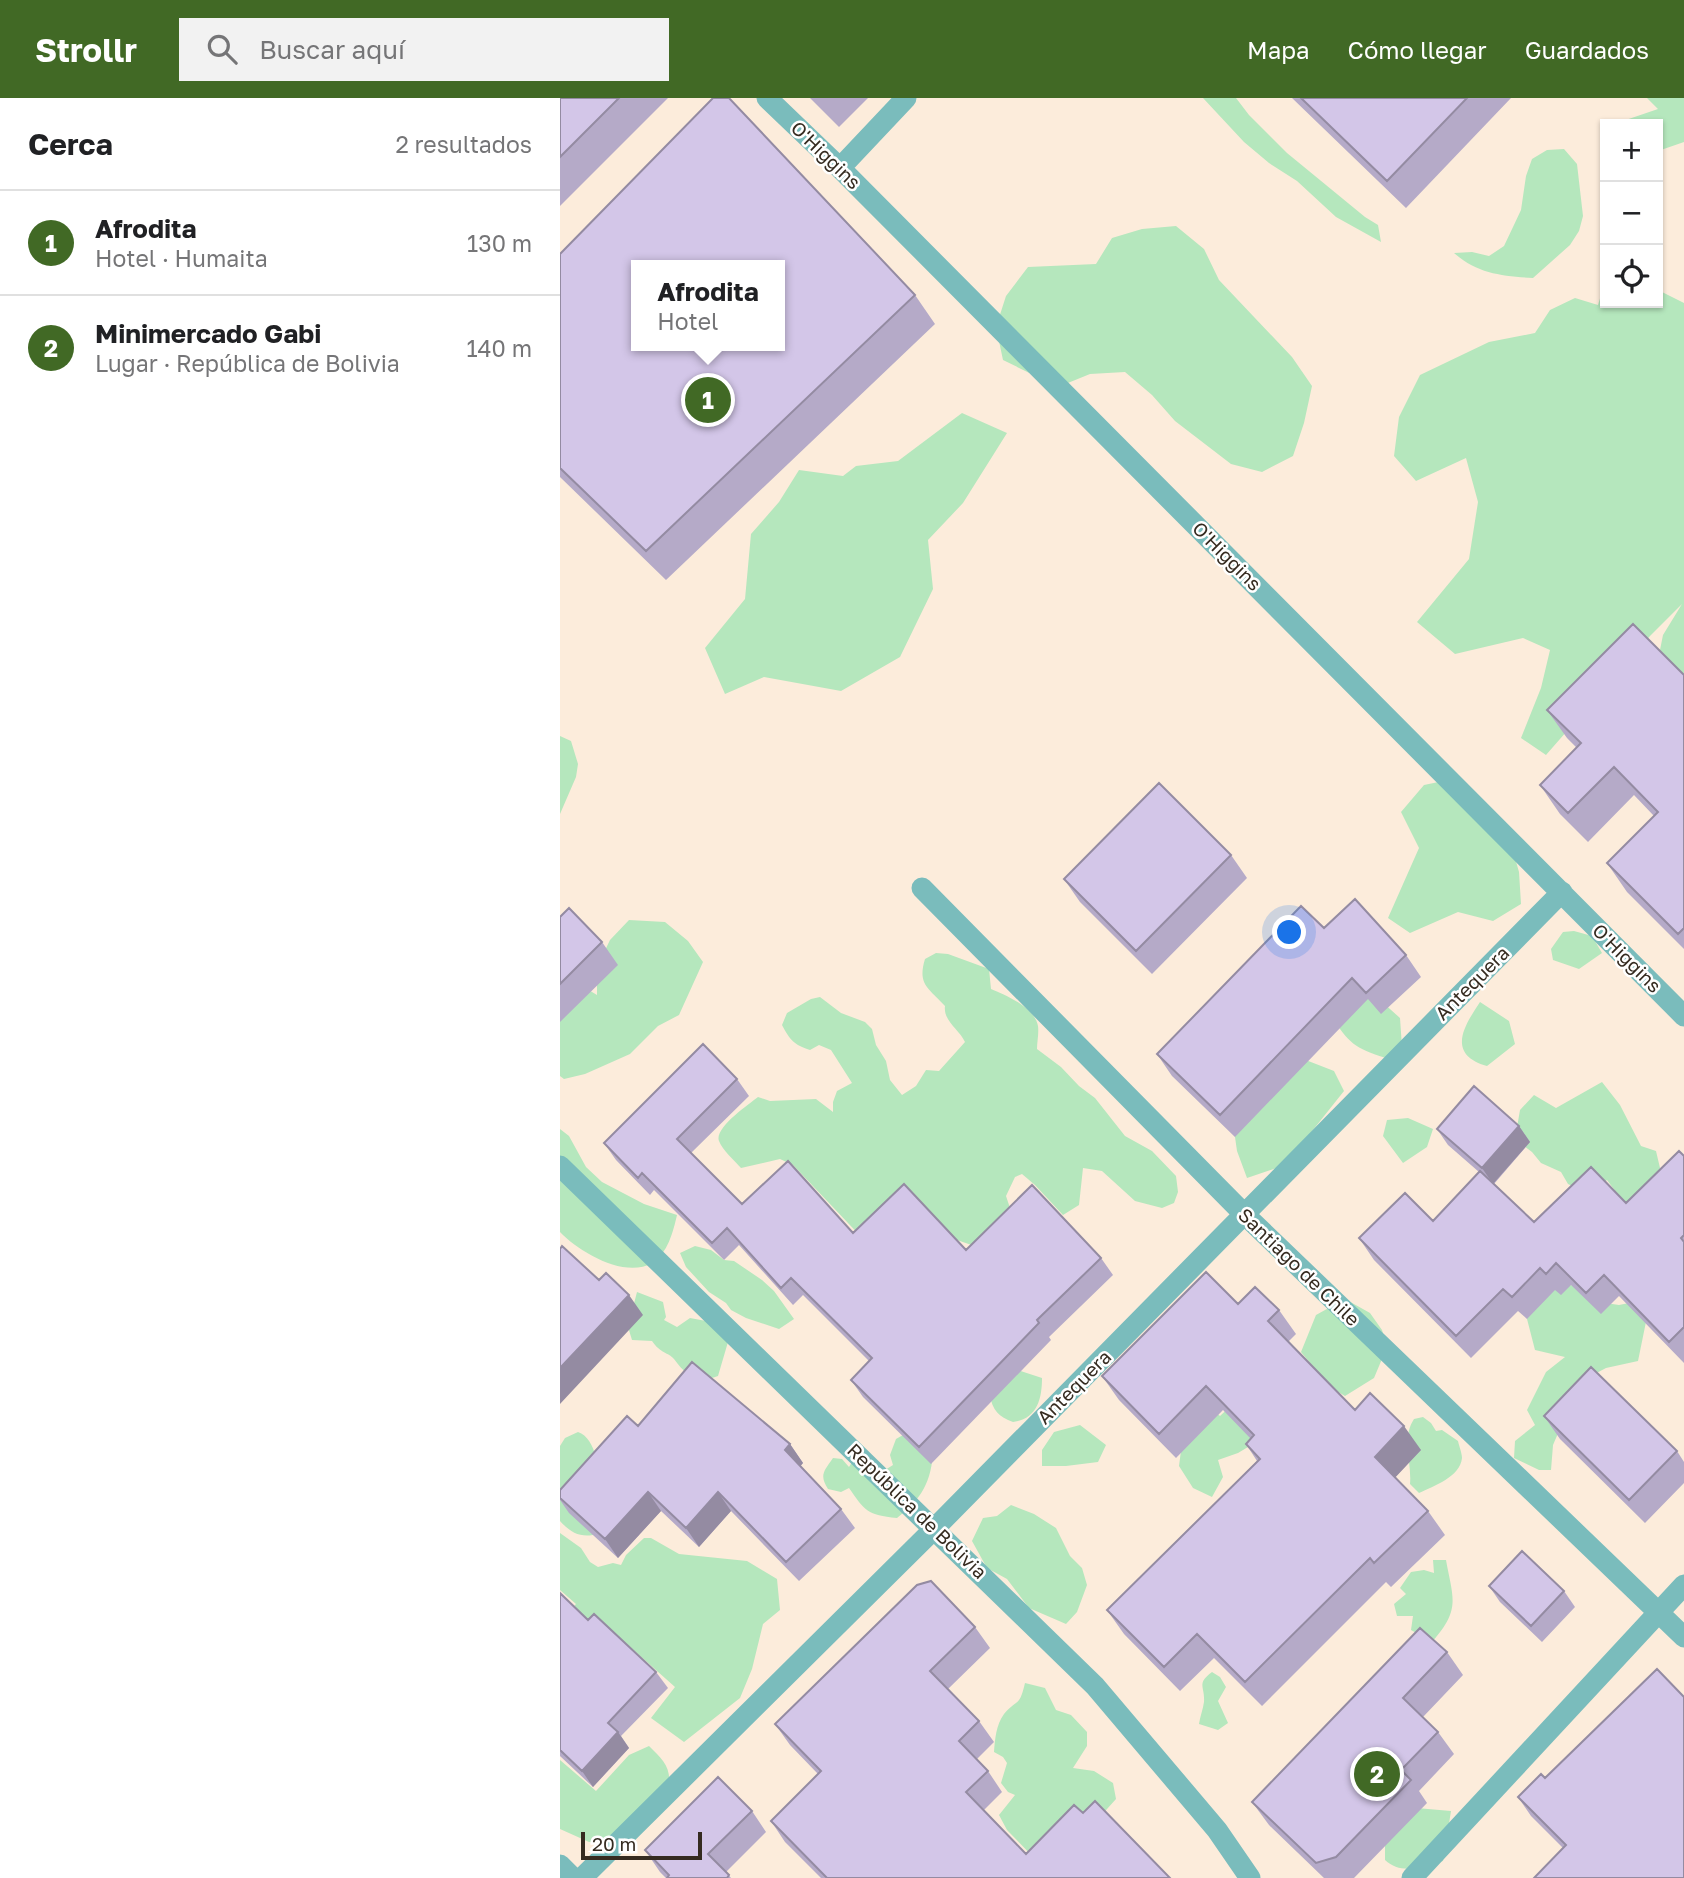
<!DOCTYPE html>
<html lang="es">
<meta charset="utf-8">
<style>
:root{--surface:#fff;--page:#f2f2f2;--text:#202124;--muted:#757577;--line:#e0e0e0;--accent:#416925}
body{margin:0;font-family:"Golos Text",sans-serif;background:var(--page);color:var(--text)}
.controls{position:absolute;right:21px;top:21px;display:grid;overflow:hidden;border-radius:0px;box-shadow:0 2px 5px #0004}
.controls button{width:63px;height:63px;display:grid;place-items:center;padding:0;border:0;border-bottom:2px solid var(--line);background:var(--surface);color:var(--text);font:35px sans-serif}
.scale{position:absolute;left:21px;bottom:18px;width:121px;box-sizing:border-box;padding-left:7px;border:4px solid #352b20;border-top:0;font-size:19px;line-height:24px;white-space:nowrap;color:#352b20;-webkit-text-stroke:5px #fff;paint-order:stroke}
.you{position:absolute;left:730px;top:835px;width:24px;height:24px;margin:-18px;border:5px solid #fff;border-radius:50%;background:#1a73e8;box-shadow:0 0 0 10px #1a73e833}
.badge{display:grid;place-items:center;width:46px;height:46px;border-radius:50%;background:var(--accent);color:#fff;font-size:23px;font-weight:700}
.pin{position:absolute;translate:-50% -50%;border:4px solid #fff;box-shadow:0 2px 7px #0006}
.popup{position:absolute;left:71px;top:162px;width:154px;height:91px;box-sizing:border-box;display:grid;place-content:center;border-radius:0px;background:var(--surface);filter:drop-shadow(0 2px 5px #0005);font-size:23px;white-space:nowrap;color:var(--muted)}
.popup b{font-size:26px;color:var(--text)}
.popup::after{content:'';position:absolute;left:50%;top:100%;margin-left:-14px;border:14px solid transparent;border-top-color:var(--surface)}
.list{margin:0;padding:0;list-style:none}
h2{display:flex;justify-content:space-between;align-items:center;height:91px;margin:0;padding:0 28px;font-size:30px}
h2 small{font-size:23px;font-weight:400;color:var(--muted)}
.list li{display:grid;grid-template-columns:46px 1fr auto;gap:21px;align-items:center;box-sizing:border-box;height:105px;padding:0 28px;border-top:2px solid var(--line)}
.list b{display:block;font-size:26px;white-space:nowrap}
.list p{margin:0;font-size:23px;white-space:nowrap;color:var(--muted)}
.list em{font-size:23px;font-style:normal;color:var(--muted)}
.icon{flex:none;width:38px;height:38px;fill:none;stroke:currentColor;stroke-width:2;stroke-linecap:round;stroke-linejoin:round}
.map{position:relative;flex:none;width:1124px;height:1780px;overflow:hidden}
header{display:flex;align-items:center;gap:42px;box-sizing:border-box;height:98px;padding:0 35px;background:var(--accent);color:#fff}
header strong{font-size:33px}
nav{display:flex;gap:38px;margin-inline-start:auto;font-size:24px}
.search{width:490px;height:63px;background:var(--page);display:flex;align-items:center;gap:18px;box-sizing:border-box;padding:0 24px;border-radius:0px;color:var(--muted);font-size:26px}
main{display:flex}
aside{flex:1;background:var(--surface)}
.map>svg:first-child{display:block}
.green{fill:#b5e7bd}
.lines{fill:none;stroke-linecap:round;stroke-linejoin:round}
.street{stroke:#7abcbc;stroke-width:21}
.wall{fill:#b5aac8}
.shaded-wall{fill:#948ba2}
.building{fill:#d3c6e8;stroke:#948ba2;stroke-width:2;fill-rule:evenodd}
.labels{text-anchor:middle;stroke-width:5;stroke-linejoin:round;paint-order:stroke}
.street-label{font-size:19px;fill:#352b20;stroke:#fff}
</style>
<header>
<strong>Strollr</strong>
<div class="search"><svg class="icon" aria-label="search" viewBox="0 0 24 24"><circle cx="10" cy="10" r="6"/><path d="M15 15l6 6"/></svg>Buscar aquí</div>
<nav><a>Mapa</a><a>Cómo llegar</a><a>Guardados</a></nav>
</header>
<main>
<aside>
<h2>Cerca<small>2 resultados</small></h2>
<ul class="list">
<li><span class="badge">1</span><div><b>Afrodita</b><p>Hotel · Humaita</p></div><em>130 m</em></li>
<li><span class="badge">2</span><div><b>Minimercado Gabi</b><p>Lugar · República de Bolivia</p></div><em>140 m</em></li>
</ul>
</aside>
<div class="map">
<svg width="1124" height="1780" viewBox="0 0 1124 1780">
<rect width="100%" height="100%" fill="#fcecdb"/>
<!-- green -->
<path class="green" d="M643,0H676L689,17L727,55L805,119L818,127L821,144L776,119L737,83L709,65L684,44Z
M1087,0H1124V44L1098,53V26H1054L1098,11Z
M1004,51L1017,66L1023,118L1019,133L1010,147L973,180C942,178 918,176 894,155L912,154L929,158L944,148L953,129L961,112L966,78L972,61L987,52Z
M616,128L644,151L659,182L732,259L752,288L744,325L733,358L702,374L671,366L615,323L592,297L565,274L530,276L498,289L443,262L436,229L446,198L468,169L536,166L552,140L582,131Z
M1045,184V205H1098V192L1124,205V578L1100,552L1103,537L1122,506L1090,538L986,657L961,640L981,590L990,552L963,540L895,556L857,524L909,461L918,404L906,360L856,383L834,358L839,319L860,277L929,244L975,235L990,212L1015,200L1038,207Z
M402,315L447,335L403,405L368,442L373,491L340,559L281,593L204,579L165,596L145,550L185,501L191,436L219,404L239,372L283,378L296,368L338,363Z
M0,638L11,643L18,666L16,679L0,716Z
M893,681L945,725L959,774L961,806L933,823L898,814L850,835L828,820L859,750L841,714L864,687Z
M69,822L105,824L128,843L143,864L119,917L98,928L70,956L25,976L4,981L0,978V893L22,888L37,897V869L50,842Z
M1014,833L1032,838L1042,855L1019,871L993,862L991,851L1003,834Z
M376,855L388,856L429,871L431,891C446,897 475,910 478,928C479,935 477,944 477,951L501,969L519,988L535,1000L565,1038L592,1053L616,1078L618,1094L614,1105L602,1110L575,1103L542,1073L523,1070L519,1107L503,1117L475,1087L462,1076L455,1079L446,1098L450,1110L426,1152L397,1142L355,1099L306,1144L233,1067L220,1061L181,1070C174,1062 163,1053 159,1043C154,1030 188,1007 198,999L210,1003L256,1001L273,1014V1004L277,993L292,985L271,952L259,947L250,952C234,947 230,942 222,927L227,915L251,901L260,899L281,915L305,924L312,931L316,947L326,963L330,982L342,997L356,988L366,972L379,973L405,944C399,931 383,923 385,908C369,890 357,887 365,861Z
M782,896L821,903L840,920L842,949L826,960C794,950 789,945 771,918Z
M920,904L949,923L955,946L927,968C886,956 904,928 920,904Z
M738,959L774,973L784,993L725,1067L687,1080L677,1053L672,1018Z
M1042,984L1060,1007L1081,1048L1096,1053L1104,1087L1079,1125L1047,1082L1029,1096L1008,1086L1001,1074L981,1065L972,1054L955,1041L960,1012L974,997L996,1010Z
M848,1020L873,1031L867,1049L843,1065L823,1038L827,1022Z
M0,1031L9,1038L26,1069L42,1084L84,1106L117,1117C113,1134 108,1155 92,1165C65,1181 19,1154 0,1134Z
M135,1148L151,1152L164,1162L174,1163L202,1182L214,1193L234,1221L219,1231L186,1220L171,1212L166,1205L149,1194L126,1169L120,1155Z
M999,1186L1029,1189L1039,1204L1059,1207L1074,1204L1088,1214L1078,1263L1046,1270L1029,1279L1005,1319L993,1347L991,1372H979L954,1360L955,1343L975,1327L967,1312L986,1274L1005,1259L975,1252L967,1221L968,1205Z
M77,1194L103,1204L106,1219L104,1222L117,1229L130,1220L146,1223L168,1244L158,1278C135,1286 127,1278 114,1261C108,1254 101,1256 92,1243L72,1242L68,1229Z
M785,1201L810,1215L822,1232L827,1249L814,1280L785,1298L770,1289L741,1254L756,1217Z
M597,1257L660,1318L699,1281L703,1340L678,1355L658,1362L663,1379L652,1399L633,1390L619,1368L622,1345Z
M451,1270L482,1280C482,1301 477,1321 453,1324C439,1319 432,1312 430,1297Z
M863,1319L871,1325L876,1333L882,1332L898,1343C899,1348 902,1355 902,1360C900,1379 874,1388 859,1395L850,1386C852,1364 841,1341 854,1321Z
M520,1327L546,1347L538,1364L506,1368H482V1352L494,1334Z
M350,1333L373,1352C372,1383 361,1402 337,1420C307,1417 305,1413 289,1390L281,1394L268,1391C259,1377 264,1373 273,1360L282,1361L289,1369L294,1361L325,1372L333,1367L330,1357L336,1341Z
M18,1334C46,1344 39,1410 39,1436C21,1440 12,1436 0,1423V1348L5,1340Z
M451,1407L474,1416L496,1430L510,1458L522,1470L527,1487L517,1514L506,1526L469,1510L447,1481L427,1470L412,1443L423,1420L437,1418Z
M0,1435L21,1450L30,1464L38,1469L53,1465L61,1467L66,1457L84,1440H91L119,1456L187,1463L217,1481L220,1512L203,1526L192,1571L180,1600L124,1644L91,1620L115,1589L42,1524L0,1523L16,1506L0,1492Z
M873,1462H886C893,1501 901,1511 872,1544L851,1532L853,1518H837L834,1506L846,1496L840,1490L851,1474L864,1472L874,1475Z
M652,1574L660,1579L666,1589L658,1603L668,1625L658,1632L639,1626C640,1619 643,1611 644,1604C645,1588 636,1586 652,1574Z
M465,1585L485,1590L496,1612L511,1617L527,1634V1648L513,1670L534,1673L553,1685L556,1701L538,1721L479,1765L447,1732L439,1717L455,1697L448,1694L441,1685L447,1665L443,1659L434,1654C435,1641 436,1627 444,1616C458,1600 459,1610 465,1585Z
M89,1648C101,1660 111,1668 109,1686L47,1745L29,1744L0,1731V1662L36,1693L69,1657Z
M845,1709L891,1713L883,1763C863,1768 842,1778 825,1762V1740Z"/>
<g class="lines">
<!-- street -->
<path class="street" d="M207,0L280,70L1124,918
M280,70L346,0
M362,790L684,1116L1124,1539
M0,1068L535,1588L657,1732L690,1780
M0,1767L13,1780
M22,1780L375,1430L1002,794
M852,1780L1124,1487"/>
</g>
<!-- wall -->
<path class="wall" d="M0,0H108L0,108Z
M250,0H308L279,29Z
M732,0H951L846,110Z
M0,156L355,197L375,226L106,482L0,379Z
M1124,577V851L1067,794L1047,765L1094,718L1074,697L1028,744L1000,716L980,687L1017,650L1007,640L987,612Z
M671,757L687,780L592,876L520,804L504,781Z
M0,819L42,844L58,867L0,924Z
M764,830L846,857L861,879L821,916L808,901L675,1039L612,978L597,956Z
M177,981L189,998L131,1055L182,1106L293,1135L406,1152L541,1160L553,1177L489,1239L491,1242L371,1366L303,1299L291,1282L309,1263L243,1197L233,1207L179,1147L164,1162L94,1092L90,1097L56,1062L44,1045Z
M959,1028L970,1044L934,1086L974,1124L1066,1105L1124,1058V1265L1059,1198L1041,1216L1011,1187L1001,1197L995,1192L967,1221L958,1213L911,1260L814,1162L799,1140L873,1123L919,1074L888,1047L877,1031Z
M678,1206L719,1212L736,1236L728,1244L795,1312L861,1352L835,1379L868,1413L885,1437L831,1489L826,1484L702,1608L654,1560L620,1593L564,1536L547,1512L697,1363L686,1346L691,1341L663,1312L616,1360L559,1302L542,1278Z
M984,1318L1117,1353L1124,1364V1385L1085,1425L1000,1341Z
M78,1328L230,1346L243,1365L240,1368L281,1411L295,1430L239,1483L171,1413L139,1449L101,1413L58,1460L9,1415L0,1402V1392Z
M929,1488L1004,1493L1015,1509L982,1544L940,1504Z
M0,1495L28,1522L96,1574L108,1590L61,1638L69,1650L33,1689L0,1658Z
M415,1529L430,1550L388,1591L419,1623L434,1644L417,1661L428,1673L442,1694L424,1712L466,1756L523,1715L610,1780H261L225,1744L211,1723L258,1676L230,1647L215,1626Z
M887,1554L903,1577L863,1619L878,1634L894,1656L859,1693L867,1705L794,1780H764L709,1727L692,1704Z
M1124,1599L1003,1750L971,1718L958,1699L985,1680Z
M192,1713L206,1734L166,1774L171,1780H106L100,1774L85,1752Z"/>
<!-- shaded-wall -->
<path class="shaded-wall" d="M959,1028L970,1044L933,1086L922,1070Z
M69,1197L83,1217L0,1306V1270Z
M844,1328L861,1352L832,1383L815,1359Z
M230,1346L243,1365L238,1371L225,1352Z
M88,1394L101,1413L58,1460L45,1441Z
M158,1394L171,1413L139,1449L126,1430Z
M58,1634L69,1650L33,1689L22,1673Z"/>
<!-- building -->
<path class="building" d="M0,0H59L0,59Z
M153,0H169L355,197L86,453L0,370V156ZM76,167H220V248H76Z
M741,0H907L827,83Z
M1073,526L1124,577V830L1118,836L1047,765L1098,714L1054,669L1008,715L980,687L1021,645L987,612Z
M599,685L671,757L576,853L504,781Z
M795,801L846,857L806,895L792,880L660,1017L597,956L741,808L764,830Z
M9,810L42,844L0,886V819Z
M143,946L177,981L117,1041L182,1106L228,1063L293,1135L344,1086L406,1152L472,1087L541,1160L477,1222L479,1225L359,1349L291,1282L312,1260L231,1180L221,1190L167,1130L152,1145L82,1075L78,1080L44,1045Z
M914,988L959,1028L922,1070L877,1031Z
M1119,1053L1124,1058V1137L1121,1140L1124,1144V1229L1109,1244L1044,1177L1026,1195L996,1165L986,1176L980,1170L952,1199L943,1191L896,1238L799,1140L845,1095L873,1123L920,1073L974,1124L1031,1069L1066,1105Z
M2,1148L39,1182L46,1175L69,1197L0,1270V1151Z
M646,1174L678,1206L695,1189L719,1212L708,1223L795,1312L810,1295L844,1328L815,1359L868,1413L814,1465L810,1460L685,1584L637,1536L604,1569L547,1512L700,1361L686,1346L694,1337L646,1288L599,1336L542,1278Z
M132,1264L230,1346L225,1352L281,1411L226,1464L158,1394L126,1430L88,1394L45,1441L0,1400V1392L67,1318L78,1328Z
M1031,1269L1117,1353L1069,1402L984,1318Z
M962,1453L1004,1493L971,1528L929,1488Z
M371,1483L415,1529L370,1573L419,1623L399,1643L428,1673L406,1694L466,1756L514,1707L523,1715L535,1703L610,1780H267L211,1723L261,1673L215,1626L357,1487Z
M0,1495L28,1522L34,1516L96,1574L48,1625L58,1634L22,1673L0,1652Z
M860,1530L887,1554L843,1600L878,1634L841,1672L851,1682L776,1759L756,1765L692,1704Z
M1097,1571L1124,1599V1780H974L1006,1747L958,1699L981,1676L985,1680Z
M158,1679L192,1713L148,1756L169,1777L167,1780H107L109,1777L85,1752Z"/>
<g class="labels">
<!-- street labels -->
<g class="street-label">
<text transform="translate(266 57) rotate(44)" y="7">O'Higgins</text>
<text transform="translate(667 458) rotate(45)" y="7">O'Higgins</text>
<text transform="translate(1067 860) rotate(45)" y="7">O'Higgins</text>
<text transform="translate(912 885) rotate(-45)" y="7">Antequera</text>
<text transform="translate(739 1169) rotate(44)" y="7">Santiago de Chile</text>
<text transform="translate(514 1289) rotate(-45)" y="7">Antequera</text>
<text transform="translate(357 1413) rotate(44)" y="7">República de Bolivia</text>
</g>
</g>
</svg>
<div class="controls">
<button>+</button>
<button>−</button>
<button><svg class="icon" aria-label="locate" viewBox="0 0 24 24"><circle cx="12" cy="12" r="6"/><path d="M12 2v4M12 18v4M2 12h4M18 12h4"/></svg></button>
</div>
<div class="scale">20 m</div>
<div class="you"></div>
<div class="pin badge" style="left:148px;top:302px">1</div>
<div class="popup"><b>Afrodita</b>Hotel</div>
<div class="pin badge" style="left:817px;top:1676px">2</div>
</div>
</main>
